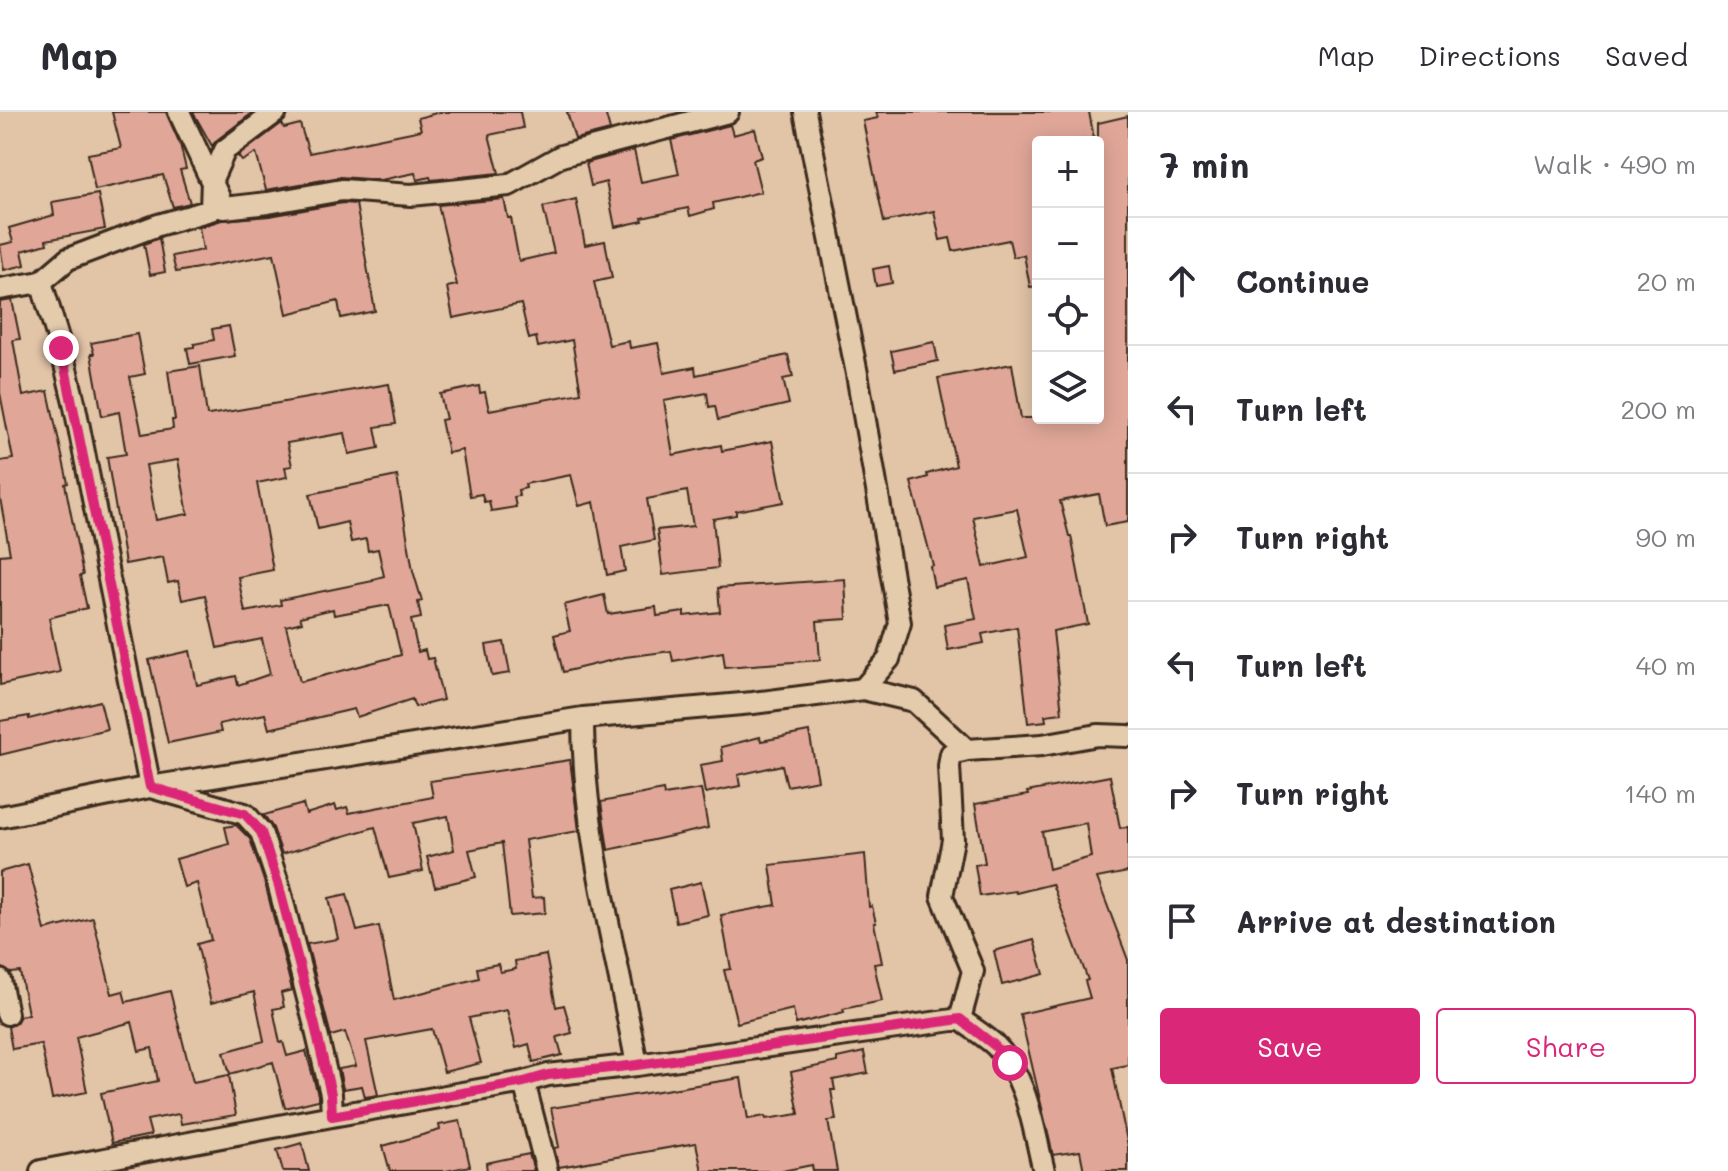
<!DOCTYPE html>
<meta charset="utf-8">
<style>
:root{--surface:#fff;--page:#f2f2f3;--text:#2b2b33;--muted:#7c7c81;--line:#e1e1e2;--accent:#db2777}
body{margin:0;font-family:Mali,sans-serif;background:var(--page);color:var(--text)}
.controls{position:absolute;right:24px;top:24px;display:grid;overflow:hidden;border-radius:8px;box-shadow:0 4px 20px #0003}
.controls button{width:72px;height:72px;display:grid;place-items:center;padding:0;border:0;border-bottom:2px solid var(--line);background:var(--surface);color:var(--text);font:40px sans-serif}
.stop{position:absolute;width:24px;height:24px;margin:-18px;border:6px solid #db2777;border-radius:50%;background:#fff}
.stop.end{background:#db2777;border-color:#fff;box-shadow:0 2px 8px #0008}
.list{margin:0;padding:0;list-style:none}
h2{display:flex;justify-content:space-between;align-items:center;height:104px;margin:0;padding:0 32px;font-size:34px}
h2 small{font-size:26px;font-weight:400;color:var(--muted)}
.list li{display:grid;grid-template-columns:52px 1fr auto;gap:24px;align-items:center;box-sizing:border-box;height:128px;padding:0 32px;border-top:2px solid var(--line)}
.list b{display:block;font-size:30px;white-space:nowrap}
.list em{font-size:26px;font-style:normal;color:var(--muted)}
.actions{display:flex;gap:16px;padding:24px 32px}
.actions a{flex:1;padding:18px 0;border:2px solid var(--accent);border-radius:8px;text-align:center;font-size:28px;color:var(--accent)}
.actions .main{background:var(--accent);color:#fff}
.icon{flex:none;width:44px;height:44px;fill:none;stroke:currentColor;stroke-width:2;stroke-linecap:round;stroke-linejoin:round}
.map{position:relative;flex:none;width:1128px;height:1059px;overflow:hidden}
header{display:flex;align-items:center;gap:48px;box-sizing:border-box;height:112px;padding:0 40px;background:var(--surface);border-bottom:2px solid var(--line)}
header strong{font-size:38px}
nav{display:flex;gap:44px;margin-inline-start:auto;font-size:28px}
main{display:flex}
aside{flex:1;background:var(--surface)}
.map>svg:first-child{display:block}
.building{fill:#e0a799;stroke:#3b2a1e;stroke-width:2;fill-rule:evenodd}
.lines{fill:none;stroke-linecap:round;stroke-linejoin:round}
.minor-casing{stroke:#3b2a1e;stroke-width:26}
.minor{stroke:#e3cbab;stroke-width:20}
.route{stroke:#db2777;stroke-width:10}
</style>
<header>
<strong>Map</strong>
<nav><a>Map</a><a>Directions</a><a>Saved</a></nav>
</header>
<main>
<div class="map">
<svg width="1128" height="1059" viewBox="0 0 1128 1059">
<rect width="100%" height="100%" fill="#e2c4a7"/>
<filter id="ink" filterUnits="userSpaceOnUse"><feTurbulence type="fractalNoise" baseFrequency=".0125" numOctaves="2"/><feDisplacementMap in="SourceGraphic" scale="16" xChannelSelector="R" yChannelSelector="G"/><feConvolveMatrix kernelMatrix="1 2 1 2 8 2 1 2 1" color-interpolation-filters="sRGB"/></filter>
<g filter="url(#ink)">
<!-- building -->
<path class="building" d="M112,0H166L180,32L186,57L180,58L190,91L173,95L163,63L95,78L88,42L121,36Z
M193,0H250L251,2L217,28L212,34Z
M440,0H520L523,16L489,23L499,61L431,68L430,65L417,68L415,61L381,68L340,65L266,78L256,41L242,49L238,44L282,11L284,16L300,12L309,41L421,18L418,6Z
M567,0H605L610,18L575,27Z
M876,0H1089L1094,26L1071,30H1038V174L1030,175L1024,143L1013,145L1009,128L953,139L950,126L940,128L934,99L884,110L863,9L878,6Z
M1128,4V410L1105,414L1099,382L1060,389L1069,424H1071L1088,512L1053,519L1062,601L1045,603L1046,609L1028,611L1017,515L982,522L984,531L948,538L944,513L976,507L968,468L934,475L930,454L933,453L911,370L928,365L927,362L956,354L938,266L1012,252L1021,306H1098V11ZM1017,397L1028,445L984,455L973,405Z
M730,13L733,23L755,17L762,45L753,48L761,80L713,91L714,97L690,104L688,96L642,106L643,109L615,115L606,70L591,74L586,51L634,38L641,70L679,62L671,28Z
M98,82L105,117L46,128L47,132L22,139L25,153L4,158L0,133L13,130L9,116L54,103L52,90Z
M504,87L508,106H511L519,149L554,141L543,95L576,87L585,133L605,129L612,166L594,170L609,233L629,229L630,236L658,231L664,261L695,255L696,263L788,243L793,265L783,267L789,292L718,308L715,294L709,295L707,281L664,289L673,343L721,333L722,339L772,329L784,390L736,399V403L713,407L718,456L663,463L657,418L693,414L687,379L647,387L654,428L621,435L625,459L607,463L594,390L579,394L571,363L525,372L526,376L518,378L519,384L514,385L516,395L491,399L489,389L484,390L482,382L470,384L462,338L448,341L441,308L446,307L440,282L479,274L480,281L485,280L489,298L581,281L572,228L538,235L536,225L529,227L521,192L453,206L447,175L457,173L438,93Z
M343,91L356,92L375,199L341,206L338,189L287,202L274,142L176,160L172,144L203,138L199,115L222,108L270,104Z
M159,126L165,160L150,163L144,132Z
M889,154L892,171L876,174L873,157Z
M12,188L20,227L13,228L23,284L48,279L68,371L65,372L83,463L80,464L87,496L49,506L60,560L0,573V443L10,442L0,386V349L13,347L0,281V190Z
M229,214L235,244L190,252L187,236L194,235V232L214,228L212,217Z
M137,222L145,262L130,265L142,322L173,317L172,308H175L168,259L200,254L207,303H209L389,272L396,312L375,315L379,336L349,342L345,321L287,331L292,354L285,355L287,365L257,371L273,458L238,465L245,500L281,493L280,488L373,469V467L384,464L378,437L368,439L366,427L351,430L347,410L318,417L310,382L397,364L413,459L422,489L418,490L421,506L411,508L418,540L425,538L427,547L433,546L443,588L415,595L412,587L357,605L354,597L269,617L265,602L219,612L221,620L168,631L149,548L190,539L197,573L236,564L238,573L270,562L262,527L217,536L205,483L182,488L178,469L168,471L163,445L125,452L107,345L126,342L119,300L102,304L91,242H94L91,231ZM178,348L188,402L156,408L146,353ZM389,493L401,543L300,570L286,514L302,510L300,505L333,497L334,503Z
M934,230L938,249L895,258L891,239Z
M845,467L847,507L817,509L820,548L725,555L723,540L673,549L671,539L625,545L563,560L554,523L570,519L564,493L604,483L608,502L656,495L657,504L684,500V504L720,500L718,476Z
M504,530L510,561L492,564L486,533Z
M100,589L107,617L0,643V609L29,604V607Z
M809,620L818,668L787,674L782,653L738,663L740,674L705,681L700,653L723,649L721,635L760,625L761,629Z
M570,648L579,719L525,728L532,786L544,785L545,801L510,804L502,731L469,738L476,765L435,775L427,745L454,738L448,704L413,711L423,759L389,766L375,715L282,742L273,716L264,703L303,692L306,702L335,693L337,698L347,695L349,701L433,685L430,669Z
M1110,664L1120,716L1128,715V760L1097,766L1128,848V953L1112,956L1128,1034V1059H1084L1080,1039L1053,1043L1020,902L1090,886L1085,869L1088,868L1052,772L1016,781L1015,779L980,784L975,753L985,751L975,692L1028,683L1027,680ZM1086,711L1091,745L1049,757L1042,720Z
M701,677L708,716L608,738L601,690L663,678L664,683Z
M236,713L250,727L266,775L292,878L281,881L284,895L273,897L280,931L283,930L287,944L306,939L318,983V988L285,996L273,950L230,962L224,940L264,929L254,880L211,891L197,832L211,828L197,771L184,775L176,747L229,732L225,715Z
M865,742L869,795L872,794L876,811H874L882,851L874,852L882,889L843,897L844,900L796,912L793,897L737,911L724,858L731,857L721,803L776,793L770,753Z
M28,752L45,818L93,806L112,882L123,879L126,890L170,879L193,970L229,963L236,1003L181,1012L179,1002L147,1008L151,1023L112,1031L101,981L158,969L152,936L139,939L132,910L76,925L87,980L52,987L41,932L12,937L8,915L16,911L20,904L28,902L20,860L11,861L1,855L0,849V760Z
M701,770L708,803L676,810L669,778Z
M347,782L357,819L379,814L394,888L479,866L477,856L498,852L500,860L516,857L515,849L546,843L556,895L564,893L572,921L557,925L562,943L533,950L529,932L516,936L507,898L469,906L481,951L444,960L432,917L366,929L378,983L365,985L362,974L343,977L339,957L356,954L345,920L331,924L307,832L338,827L329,786Z
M1034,828L1044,862L1002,873L994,839Z
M864,940L868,961L833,968L835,978H831L836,1008L828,1009L837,1059H813L812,1053L782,1059H702L696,1031L559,1055L554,1036L559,1035L551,996L741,966L748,1007L765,1004L766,1007L799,1002L791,960L837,950V946Z
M460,1009L470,1054L446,1059H390L383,1034L440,1018L439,1013Z
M302,1031L309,1059H283L277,1038Z
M529,1042L534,1059H487L486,1051Z"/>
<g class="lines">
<!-- minor casing -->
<g class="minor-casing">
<path id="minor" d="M179,0L224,96L268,91L342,78L411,83L509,73L561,44L728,0
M805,0L857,262L900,511L889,547L863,577
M41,170L61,236L74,290L150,675L245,702L261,720L278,771L315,914L331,982L332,1004L524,970L548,963L637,953C616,837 583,724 583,606
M0,177L41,170L68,147L158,113L211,98L212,67L225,38L276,0
M967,638L951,642L949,654L953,728L942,784L973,859L960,907C972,916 985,924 995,933C1028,966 1033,1016 1044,1059
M0,705L150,675L583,606L753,591L863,577L914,589L967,638L1042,633L1098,623L1128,624
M0,868L7,902
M637,953L960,907
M524,970L547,1059
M41,1059L332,1004"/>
</g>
<!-- minor -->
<use href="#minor" class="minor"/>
</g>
</g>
<g class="lines" filter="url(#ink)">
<!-- route -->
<path class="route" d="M61,236L150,675L245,702L261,720L278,771L315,914L331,982L332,1004L524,970L548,963L637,953L960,907L994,933L1010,951"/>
</g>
</svg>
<div class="controls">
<button>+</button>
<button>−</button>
<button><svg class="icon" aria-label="locate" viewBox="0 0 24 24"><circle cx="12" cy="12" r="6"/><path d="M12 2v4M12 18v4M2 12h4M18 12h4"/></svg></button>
<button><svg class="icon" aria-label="layers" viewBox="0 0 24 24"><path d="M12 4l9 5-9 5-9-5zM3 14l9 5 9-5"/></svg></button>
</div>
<div class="stop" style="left:1010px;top:951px"></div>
<div class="stop end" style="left:61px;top:236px"></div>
</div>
<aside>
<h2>7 min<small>Walk · 490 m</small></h2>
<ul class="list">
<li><svg class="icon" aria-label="ahead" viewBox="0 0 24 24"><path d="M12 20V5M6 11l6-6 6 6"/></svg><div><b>Continue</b></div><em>20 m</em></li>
<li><svg class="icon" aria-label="left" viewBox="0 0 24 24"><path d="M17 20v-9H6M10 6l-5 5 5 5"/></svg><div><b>Turn left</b></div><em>200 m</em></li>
<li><svg class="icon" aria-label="right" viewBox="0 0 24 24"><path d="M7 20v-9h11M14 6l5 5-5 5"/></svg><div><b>Turn right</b></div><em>90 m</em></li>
<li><svg class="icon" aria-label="left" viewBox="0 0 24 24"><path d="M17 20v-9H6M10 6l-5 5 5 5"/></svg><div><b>Turn left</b></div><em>40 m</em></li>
<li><svg class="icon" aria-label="right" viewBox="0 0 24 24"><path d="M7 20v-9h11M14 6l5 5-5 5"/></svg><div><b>Turn right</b></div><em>140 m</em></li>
<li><svg class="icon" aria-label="arrive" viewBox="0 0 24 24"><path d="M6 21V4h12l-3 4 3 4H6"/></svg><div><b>Arrive at destination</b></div></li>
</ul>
<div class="actions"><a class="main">Save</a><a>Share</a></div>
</aside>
</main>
